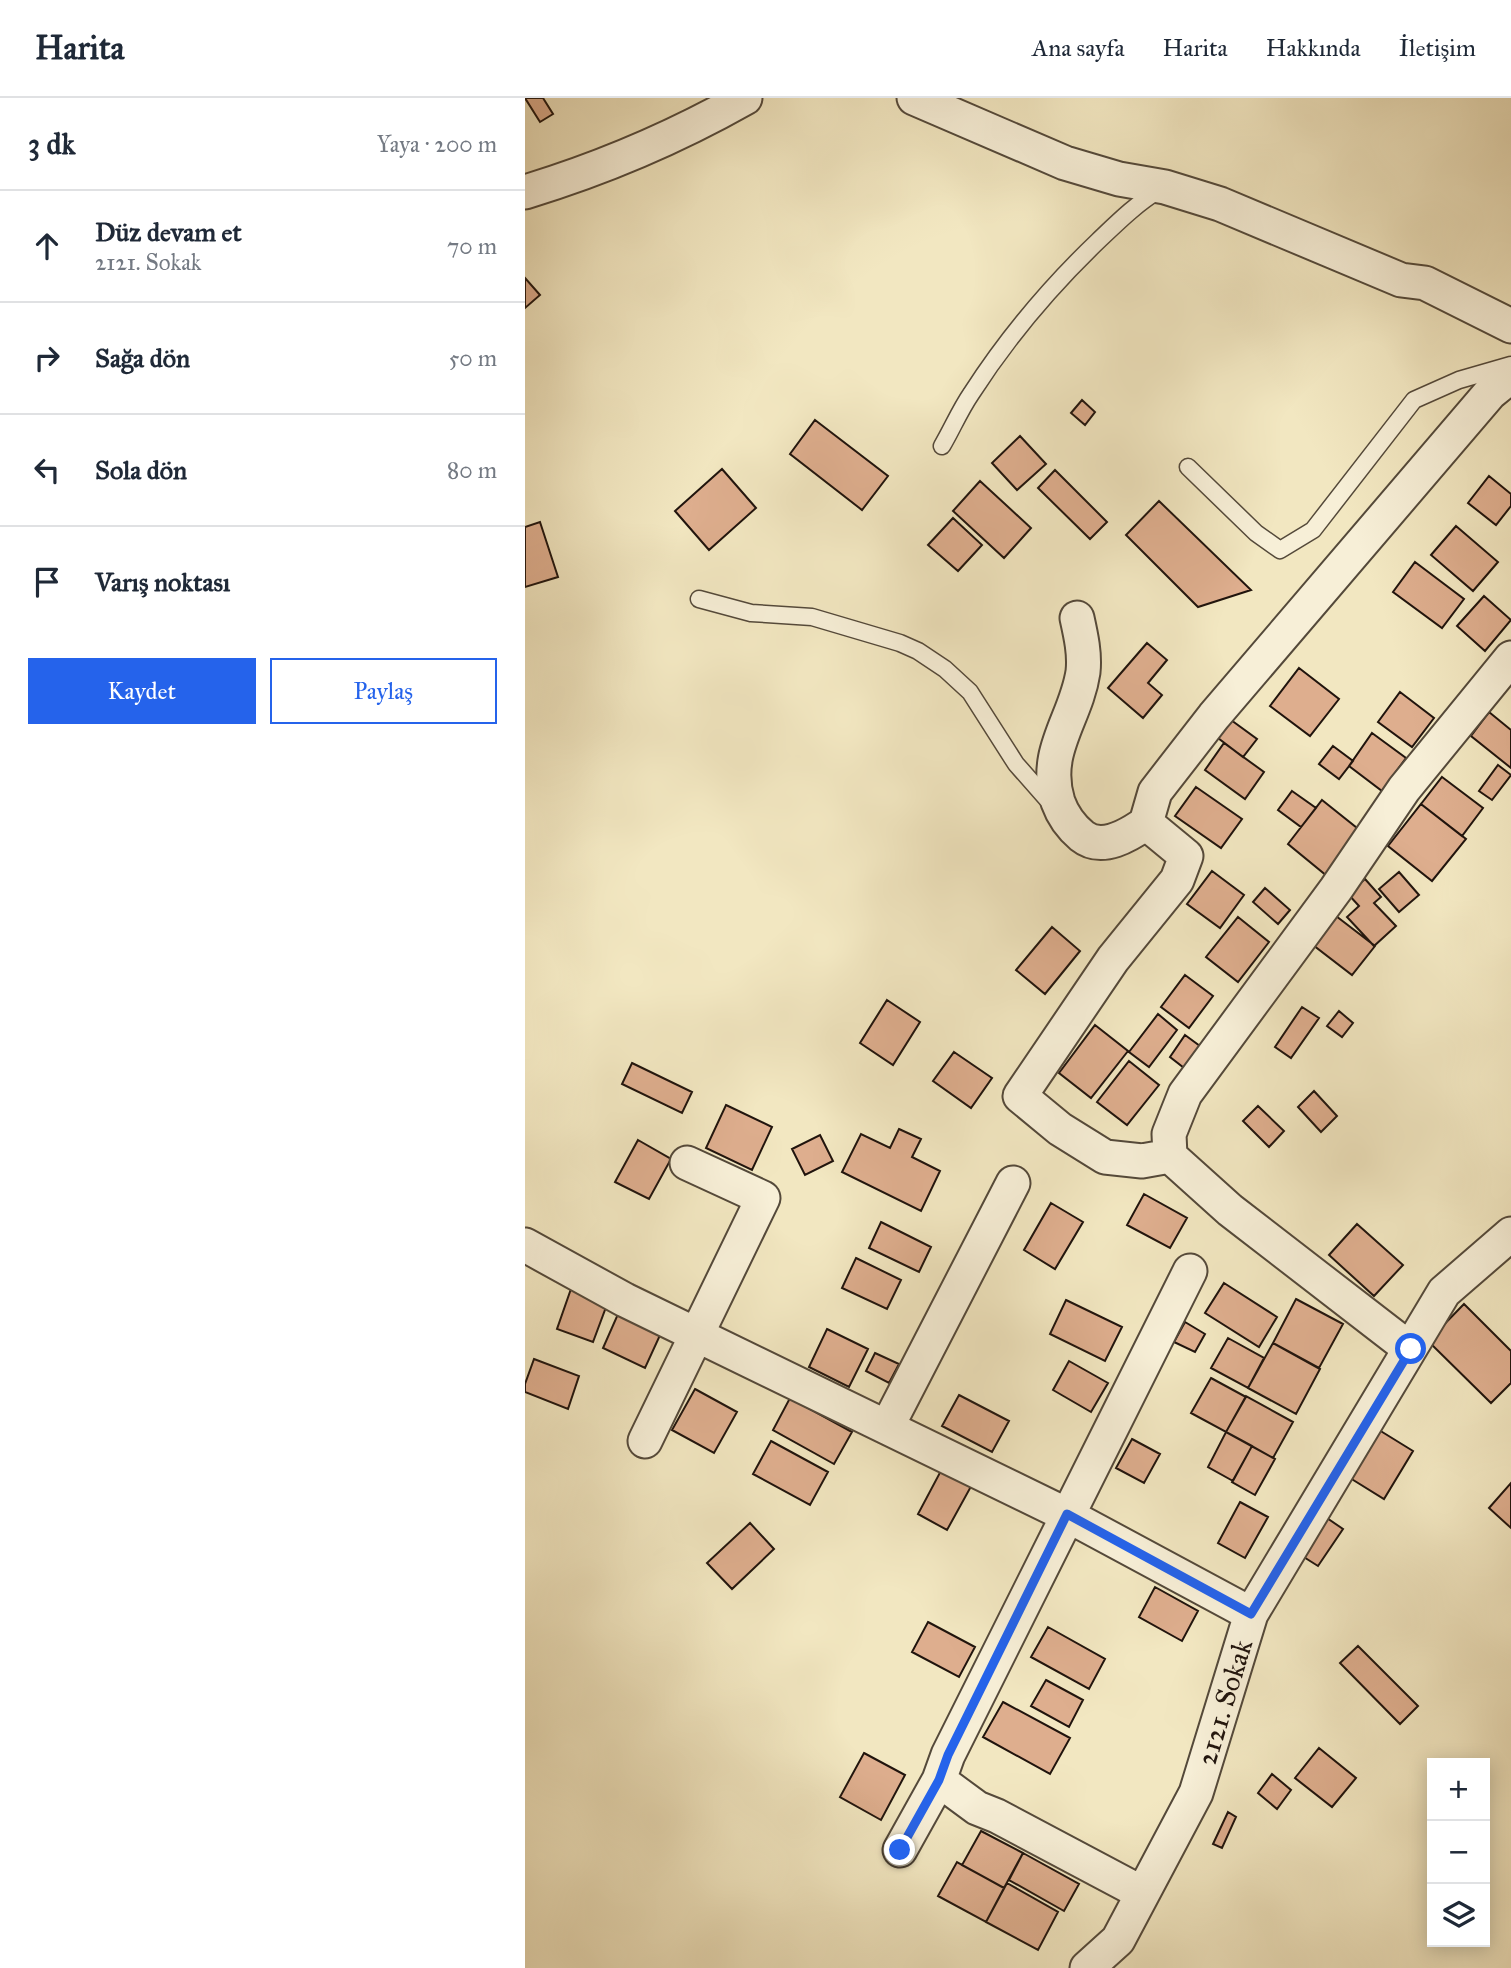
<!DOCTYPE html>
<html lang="tr">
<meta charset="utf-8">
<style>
:root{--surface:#fff;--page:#f2f2f3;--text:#1f2937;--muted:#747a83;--line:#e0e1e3;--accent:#2563eb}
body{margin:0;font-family:"IM FELL Great Primer",serif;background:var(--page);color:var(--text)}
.controls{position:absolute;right:21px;bottom:21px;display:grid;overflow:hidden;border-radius:0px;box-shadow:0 4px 18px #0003}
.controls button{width:63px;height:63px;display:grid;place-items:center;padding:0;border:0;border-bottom:2px solid var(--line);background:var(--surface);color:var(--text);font:35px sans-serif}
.stop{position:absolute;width:21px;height:21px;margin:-16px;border:5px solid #2563eb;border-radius:50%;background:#fff}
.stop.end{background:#2563eb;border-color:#fff;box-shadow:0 2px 7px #0008}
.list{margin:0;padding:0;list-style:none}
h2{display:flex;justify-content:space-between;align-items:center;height:91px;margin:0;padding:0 28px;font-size:30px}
h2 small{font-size:23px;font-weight:400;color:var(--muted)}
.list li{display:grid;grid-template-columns:46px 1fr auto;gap:21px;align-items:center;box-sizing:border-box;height:112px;padding:0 28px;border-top:2px solid var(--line)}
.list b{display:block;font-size:26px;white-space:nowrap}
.list p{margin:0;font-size:23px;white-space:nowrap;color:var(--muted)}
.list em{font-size:23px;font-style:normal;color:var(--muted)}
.actions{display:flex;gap:14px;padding:21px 28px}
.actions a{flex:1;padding:16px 0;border:2px solid var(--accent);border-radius:0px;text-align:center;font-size:24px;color:var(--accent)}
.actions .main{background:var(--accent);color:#fff}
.icon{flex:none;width:38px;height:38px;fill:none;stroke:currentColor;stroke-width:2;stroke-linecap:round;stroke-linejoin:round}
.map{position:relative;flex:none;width:986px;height:1870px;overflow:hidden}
header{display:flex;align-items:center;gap:42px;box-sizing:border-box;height:98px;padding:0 35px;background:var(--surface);border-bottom:2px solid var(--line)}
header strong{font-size:33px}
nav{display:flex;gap:38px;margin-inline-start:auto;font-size:24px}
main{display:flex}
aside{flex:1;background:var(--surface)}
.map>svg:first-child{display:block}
.building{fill:#deae8e;stroke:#20140d;stroke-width:2}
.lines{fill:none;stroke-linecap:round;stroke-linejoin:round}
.service-casing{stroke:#54493a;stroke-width:19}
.minor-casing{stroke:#54493a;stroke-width:37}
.service{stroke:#f7efd7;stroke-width:16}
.minor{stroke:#f7efd7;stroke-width:33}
.route{stroke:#2563eb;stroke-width:9}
.labels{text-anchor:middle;stroke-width:7;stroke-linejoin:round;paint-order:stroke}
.street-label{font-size:28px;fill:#20140d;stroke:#f7efd7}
</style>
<header>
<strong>Harita</strong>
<nav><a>Ana sayfa</a><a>Harita</a><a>Hakkında</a><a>İletişim</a></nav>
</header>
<main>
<aside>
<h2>3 dk<small>Yaya · 200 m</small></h2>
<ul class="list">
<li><svg class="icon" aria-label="ahead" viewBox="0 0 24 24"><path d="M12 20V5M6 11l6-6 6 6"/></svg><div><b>Düz devam et</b><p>2121. Sokak</p></div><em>70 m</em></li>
<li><svg class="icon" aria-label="right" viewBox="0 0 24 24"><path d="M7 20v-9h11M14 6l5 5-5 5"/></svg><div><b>Sağa dön</b></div><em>50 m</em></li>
<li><svg class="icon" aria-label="left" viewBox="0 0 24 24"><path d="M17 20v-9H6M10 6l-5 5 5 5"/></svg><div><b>Sola dön</b></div><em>80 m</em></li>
<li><svg class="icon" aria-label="arrive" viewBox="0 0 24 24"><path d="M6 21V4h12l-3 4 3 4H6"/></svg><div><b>Varış noktası</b></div></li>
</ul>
<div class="actions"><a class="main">Kaydet</a><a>Paylaş</a></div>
</aside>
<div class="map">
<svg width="986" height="1870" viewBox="0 0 986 1870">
<rect width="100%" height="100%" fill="#f2e7c1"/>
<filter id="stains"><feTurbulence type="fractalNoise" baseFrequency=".00286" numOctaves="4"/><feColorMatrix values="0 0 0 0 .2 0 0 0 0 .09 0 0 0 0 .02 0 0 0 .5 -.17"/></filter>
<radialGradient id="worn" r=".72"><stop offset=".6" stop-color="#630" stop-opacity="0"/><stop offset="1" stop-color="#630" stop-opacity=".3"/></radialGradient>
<!-- building -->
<path class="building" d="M0,0H18L28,16L15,24Z
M0,180L15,197L0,210Z
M557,302L570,314L560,327L546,315Z
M290,322L363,378L337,412L265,356Z
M495,338L521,366L492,392L467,365Z
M197,371L231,410L184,452L150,413Z
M530,372L582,424L565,441L513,390Z
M964,378L986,396V408L971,427L943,405Z
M455,383L506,430L479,460L428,413Z
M634,403L726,492L673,509L601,437Z
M428,420L457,447L433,473L403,447Z
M15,424L33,479L0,489V429Z
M931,428L973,464L948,493L906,457Z
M890,464L939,501L917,530L868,494Z
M959,498L986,522L960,553L932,528Z
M622,545L642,562L623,585L637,597L618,620L583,590Z
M774,570L814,601L785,638L745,608Z
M875,594L909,620L887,649L853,624Z
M964,614L986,632V670L946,638Z
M706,622L732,641L718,659L693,640Z
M847,635L881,660L857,693L824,668Z
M699,645L739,674L720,701L680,672Z
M808,648L828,663L814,681L794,666Z
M973,667L986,677L967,702L954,693Z
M917,679L958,710L937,738L896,706Z
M671,689L717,721L696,750L650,718Z
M767,693L791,710L776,729L753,712Z
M797,702L837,734L802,778L763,746Z
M896,706L941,741L907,783L863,748Z
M687,773L719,797L695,830L662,806Z
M874,774L894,797L874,814L854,791Z
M840,781L856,799L849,805L871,828L849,848L822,819L834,808L823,796Z
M740,790L765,812L753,826L728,804Z
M811,818L850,848L827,877L788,847Z
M713,819L744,844L713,884L681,859Z
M527,829L555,853L520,896L491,872Z
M660,877L688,898L664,930L636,909Z
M362,902L395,924L368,967L335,945Z
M777,909L794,920L766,960L750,949Z
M814,913L828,925L817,939L802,928Z
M633,916L652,932L624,969L604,954Z
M570,927L603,953L566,1000L534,975Z
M660,937L679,951L663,973L645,959Z
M429,954L467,980L446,1010L408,983Z
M604,963L634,987L602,1027L572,1004Z
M107,965L167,994L157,1015L97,986Z
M789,993L812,1018L796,1034L773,1009Z
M201,1007L247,1029L227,1072L181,1050Z
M733,1008L759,1033L744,1049L718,1023Z
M374,1031L396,1041L387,1059L415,1073L396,1113L317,1074L336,1036L365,1050Z
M295,1037L308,1063L280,1077L267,1051Z
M113,1042L146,1061L124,1101L90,1084Z
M619,1096L662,1120L645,1150L602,1127Z
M526,1105L558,1124L530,1171L499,1152Z
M356,1124L406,1149L394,1174L344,1150Z
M832,1126L878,1167L849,1198L804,1157Z
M331,1160L376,1182L362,1211L317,1190Z
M699,1185L752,1219L734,1249L680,1215Z
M47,1188L84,1201L68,1244L32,1231Z
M771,1201L818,1226L794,1270L748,1245Z
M541,1202L597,1229L580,1263L525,1236Z
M939,1206L986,1253V1285L966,1305L903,1243Z
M93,1216L136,1235L120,1270L78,1250Z
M660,1224L680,1236L670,1254L649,1244Z
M302,1231L343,1251L324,1289L284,1269Z
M703,1240L739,1260L723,1290L686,1270Z
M748,1245L795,1271L771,1316L723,1290Z
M350,1255L374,1266L364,1285L341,1273Z
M9,1261L54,1278L43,1311L0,1294V1286Z
M544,1263L583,1285L566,1314L528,1292Z
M686,1280L721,1299L701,1334L666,1315Z
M170,1291L212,1314L189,1355L147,1332Z
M434,1297L484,1323L467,1354L417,1328Z
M721,1298L768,1324L748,1360L701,1334Z
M265,1300L327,1334L309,1366L248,1332Z
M854,1332L888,1353L859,1401L825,1380Z
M701,1334L727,1348L708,1383L683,1369Z
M607,1341L635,1356L619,1385L591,1370Z
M246,1343L303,1374L285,1407L228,1376Z
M727,1348L750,1361L730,1397L707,1384Z
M419,1367L449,1383L422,1432L393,1416Z
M986,1385V1430L964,1410Z
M715,1404L743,1419L720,1460L693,1445Z
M799,1418L818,1431L793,1468L774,1456Z
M225,1425L249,1451L207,1491L182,1465Z
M630,1489L673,1513L657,1543L614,1519Z
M403,1524L450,1549L434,1579L387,1554Z
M523,1529L580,1561L564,1591L506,1559Z
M833,1548L893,1608L875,1626L815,1565Z
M521,1582L558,1602L544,1629L506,1608Z
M478,1604L545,1640L525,1676L458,1639Z
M794,1650L831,1680L807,1709L770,1680Z
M339,1655L380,1677L356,1722L315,1699Z
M747,1676L766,1692L752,1711L733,1695Z
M703,1714L711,1719L697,1750L688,1746Z
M456,1733L498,1755L479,1790L437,1767Z
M498,1755L554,1786L539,1813L484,1782Z
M432,1764L479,1790L461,1824L413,1798Z
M482,1785L533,1814L513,1852L461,1824Z"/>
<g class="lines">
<!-- service casing -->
<g class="service-casing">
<path id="service" d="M417,348C427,331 435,312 446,296C482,240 525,189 573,143C592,125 611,106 634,92
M663,369L731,435L755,452L788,432L889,302L934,282L986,267
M174,501L226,515L287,519L375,545L393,553L420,571L445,594L491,666L528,708"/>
</g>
<!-- minor casing -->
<g class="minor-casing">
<path id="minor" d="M389,0L540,65L594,81L640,89L695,106L876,182L900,185L986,228
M0,94C76,71 151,39 220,0
M552,520C556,538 560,556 558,574C551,621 517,653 533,704C538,718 545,728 557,738C577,754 604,737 621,725L630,694L689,618L965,295L986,278
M621,725L661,758L652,782L588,861L495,998L535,1031L580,1059L617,1063L645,1058
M0,1147L100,1202L542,1417L726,1516
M885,1251L705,1112L645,1058L644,1036L660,996L811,791L879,691L986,560
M362,1329L488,1085
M120,1343L238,1100L162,1065
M375,1752L414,1682
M617,1795L472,1718L452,1710L414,1682L423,1657L665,1173
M562,1870L593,1842L671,1695L726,1516L919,1194L986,1136"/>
</g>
<!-- service -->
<use href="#service" class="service"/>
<!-- minor -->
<use href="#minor" class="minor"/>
</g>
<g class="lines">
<!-- route -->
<path class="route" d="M375,1752L414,1682L423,1657L542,1416L726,1516L886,1251"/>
</g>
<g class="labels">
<!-- street labels -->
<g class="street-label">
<text transform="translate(699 1604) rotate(-73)" y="10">2121. Sokak</text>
</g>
</g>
<rect width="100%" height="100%" filter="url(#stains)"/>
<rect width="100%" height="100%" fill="url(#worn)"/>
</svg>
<div class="controls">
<button>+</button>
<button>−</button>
<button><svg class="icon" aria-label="layers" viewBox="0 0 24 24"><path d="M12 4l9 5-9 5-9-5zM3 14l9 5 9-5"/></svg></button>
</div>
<div class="stop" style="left:886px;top:1251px"></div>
<div class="stop end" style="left:375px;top:1752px"></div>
</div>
</main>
